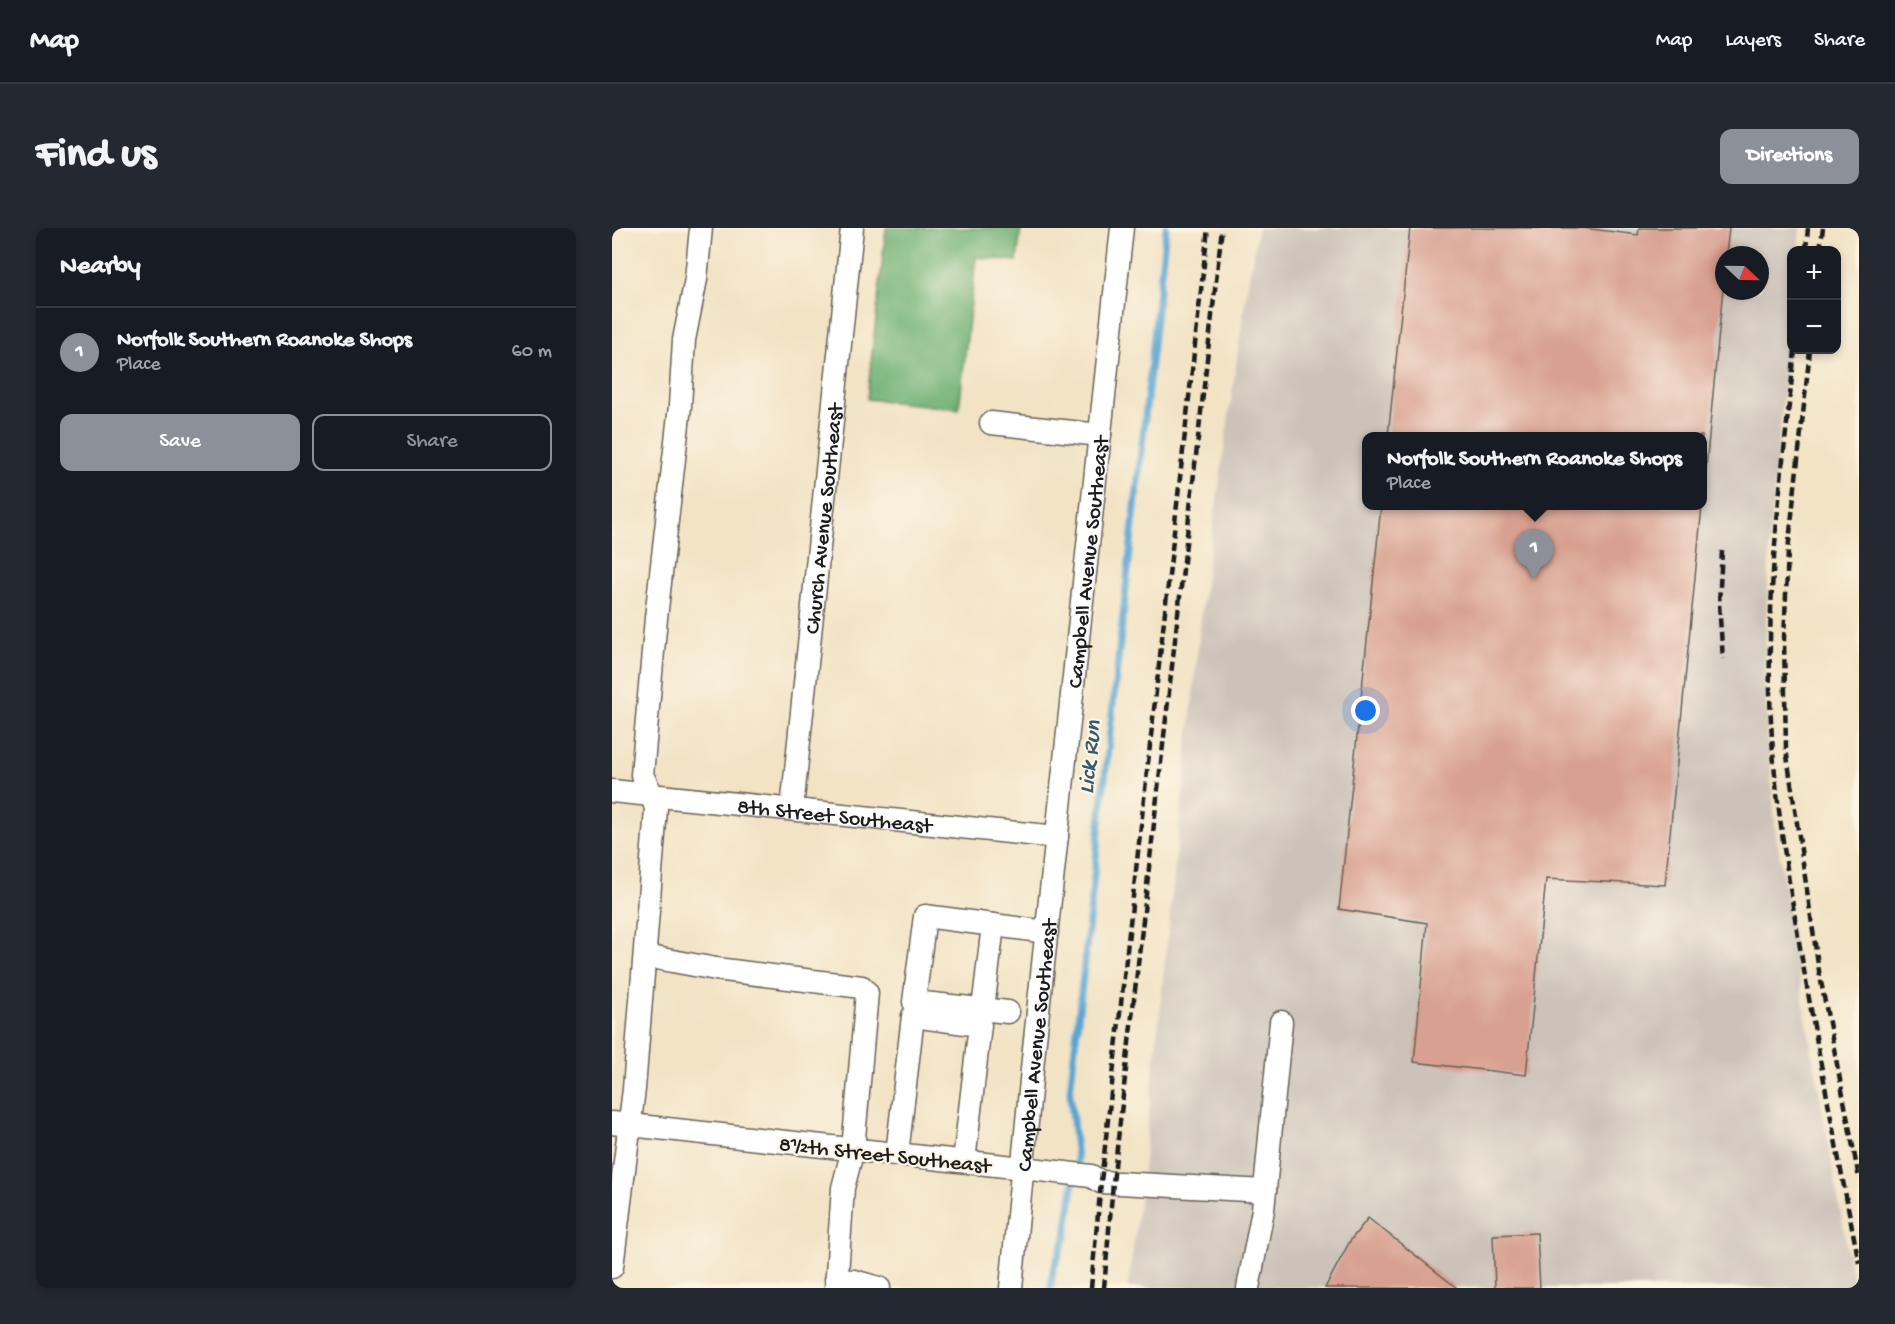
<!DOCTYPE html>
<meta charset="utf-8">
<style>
:root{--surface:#171b24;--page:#242831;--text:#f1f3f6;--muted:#9ea1a6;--line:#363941;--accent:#8c9099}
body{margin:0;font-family:"Gochi Hand",sans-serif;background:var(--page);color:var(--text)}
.controls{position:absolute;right:18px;top:18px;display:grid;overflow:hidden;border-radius:12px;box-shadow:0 3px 9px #0003}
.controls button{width:54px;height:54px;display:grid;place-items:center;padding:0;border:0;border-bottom:2px solid var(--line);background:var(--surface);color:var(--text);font:30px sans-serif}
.compass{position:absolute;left:1103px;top:18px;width:54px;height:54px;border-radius:50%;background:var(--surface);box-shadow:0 3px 9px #0003;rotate:112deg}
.you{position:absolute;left:754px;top:483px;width:21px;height:21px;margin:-15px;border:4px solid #fff;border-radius:50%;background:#1a73e8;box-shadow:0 0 0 9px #1a73e833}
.badge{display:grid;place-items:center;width:39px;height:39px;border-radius:50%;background:var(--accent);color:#fff;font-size:20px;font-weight:700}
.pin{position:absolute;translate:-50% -50px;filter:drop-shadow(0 2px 3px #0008)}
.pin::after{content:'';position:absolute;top:32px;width:21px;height:18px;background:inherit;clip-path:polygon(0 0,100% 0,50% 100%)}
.popup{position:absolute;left:750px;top:204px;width:345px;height:78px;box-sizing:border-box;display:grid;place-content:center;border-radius:12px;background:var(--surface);filter:drop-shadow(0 2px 4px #0005);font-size:20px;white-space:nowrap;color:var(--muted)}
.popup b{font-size:22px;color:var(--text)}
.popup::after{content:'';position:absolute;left:50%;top:100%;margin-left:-12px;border:12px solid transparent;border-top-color:var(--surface)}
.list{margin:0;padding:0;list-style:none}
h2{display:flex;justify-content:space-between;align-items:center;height:78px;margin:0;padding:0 24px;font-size:26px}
h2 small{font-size:20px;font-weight:400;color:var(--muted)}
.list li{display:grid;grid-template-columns:39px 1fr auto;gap:18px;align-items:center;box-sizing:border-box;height:90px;padding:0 24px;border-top:2px solid var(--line)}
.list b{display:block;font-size:22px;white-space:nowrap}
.list p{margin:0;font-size:20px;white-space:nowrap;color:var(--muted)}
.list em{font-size:20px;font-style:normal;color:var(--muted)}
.actions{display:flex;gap:12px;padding:18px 24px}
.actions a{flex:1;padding:14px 0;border:2px solid var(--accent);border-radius:12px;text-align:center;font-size:21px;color:var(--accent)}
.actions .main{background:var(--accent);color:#fff}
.map{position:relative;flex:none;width:1247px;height:1060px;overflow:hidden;border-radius:12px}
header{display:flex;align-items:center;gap:36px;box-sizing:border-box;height:84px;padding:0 30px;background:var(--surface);border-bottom:2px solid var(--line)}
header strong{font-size:28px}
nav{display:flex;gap:33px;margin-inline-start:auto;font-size:21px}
.intro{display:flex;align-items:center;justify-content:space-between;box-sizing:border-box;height:144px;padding:0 36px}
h1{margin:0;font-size:42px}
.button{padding:15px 27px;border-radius:12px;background:var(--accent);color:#fff;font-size:21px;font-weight:700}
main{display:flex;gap:36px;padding:0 36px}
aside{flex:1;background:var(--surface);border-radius:12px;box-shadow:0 3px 9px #0003}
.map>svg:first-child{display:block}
.industrial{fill:#ccc2b9;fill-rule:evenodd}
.forest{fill:#70b173;stroke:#466648;stroke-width:1.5}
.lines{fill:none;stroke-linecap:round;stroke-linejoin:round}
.stream{stroke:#5aa6d2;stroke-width:7}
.building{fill:#d8a091}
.minor-casing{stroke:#676257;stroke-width:25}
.minor{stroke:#fff;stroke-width:22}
.rail{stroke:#1c1c1c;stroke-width:4.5;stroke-dasharray:9 4.5;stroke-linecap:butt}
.labels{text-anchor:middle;stroke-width:4.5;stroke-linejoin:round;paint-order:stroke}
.street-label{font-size:22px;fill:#1c1c1c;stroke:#fcf5e5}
.water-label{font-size:24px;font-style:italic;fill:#385a6e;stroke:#fcf5e5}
</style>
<header>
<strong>Map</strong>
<nav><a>Map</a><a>Layers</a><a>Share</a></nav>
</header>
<div class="intro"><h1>Find us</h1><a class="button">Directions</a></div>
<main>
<aside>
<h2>Nearby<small></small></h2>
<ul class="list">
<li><span class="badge">1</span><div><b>Norfolk Southern Roanoke Shops</b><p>Place</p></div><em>60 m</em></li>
</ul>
<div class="actions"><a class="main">Save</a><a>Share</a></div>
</aside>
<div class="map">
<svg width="1247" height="1060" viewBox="0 0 1247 1060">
<rect width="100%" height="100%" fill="#fcf5e5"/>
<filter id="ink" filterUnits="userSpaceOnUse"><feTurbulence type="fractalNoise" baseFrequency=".0167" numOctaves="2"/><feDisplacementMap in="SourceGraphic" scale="12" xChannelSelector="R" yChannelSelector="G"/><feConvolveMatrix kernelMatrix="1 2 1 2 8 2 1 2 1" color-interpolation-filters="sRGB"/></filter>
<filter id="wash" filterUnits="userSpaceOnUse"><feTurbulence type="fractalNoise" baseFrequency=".008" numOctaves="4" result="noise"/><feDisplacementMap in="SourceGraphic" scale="24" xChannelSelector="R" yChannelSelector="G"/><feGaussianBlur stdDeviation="1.35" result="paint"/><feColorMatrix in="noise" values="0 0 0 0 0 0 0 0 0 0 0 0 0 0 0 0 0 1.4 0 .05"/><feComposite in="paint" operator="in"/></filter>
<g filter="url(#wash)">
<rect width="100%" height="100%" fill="#f2e3c5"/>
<!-- industrial -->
<path class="industrial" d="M646,0H1188L1186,22H1180L1179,88L1158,304L1152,449L1163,599L1192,778L1242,1060H516L531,943L592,363L633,74ZM1112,27H1148V63H1112ZM754,208H1090V278H754Z"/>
<!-- forest -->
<path class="forest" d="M274,0H409L405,33L364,29L347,181L255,171Z"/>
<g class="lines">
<!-- stream -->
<path class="stream" d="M439,1060L441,1042L454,1008L465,931L458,864L554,0"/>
</g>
<g id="blocks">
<!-- building -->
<path class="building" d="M798,0H971L1026,7L1027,0H1117L1114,27H1112V50L1092,261H1090V208H776Z
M769,278H1090L1053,657L934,651L914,847L802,834L815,695L727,681Z
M756,990L845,1060H713L738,1013Z
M925,1005L928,1060H883L881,1007Z"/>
</g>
</g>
<g filter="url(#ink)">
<use href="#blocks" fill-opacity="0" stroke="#676257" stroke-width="1.5"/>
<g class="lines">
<!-- minor casing -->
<g class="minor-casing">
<g id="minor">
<path d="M379,195L488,207"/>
<path id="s1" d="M0,563L445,609"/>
<path id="s2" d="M180,581L240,0"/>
<path d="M33,728L104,741L250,759L255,765L241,921L231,960L224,1060"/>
<path d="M371,781L381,697"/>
<path d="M396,784L302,774L313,688L435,704"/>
<path d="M0,895L411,940L479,948L489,954L653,963"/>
<path d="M285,926L301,788L368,797L352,933"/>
<path d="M0,1039L22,861L44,581L40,567L30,547L44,390L68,178L72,112L84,51L89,0"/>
<path d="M224,1052L242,1053L267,1060"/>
<path id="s3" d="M399,1060L422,821L510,0"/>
<path d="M636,1060L651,982L669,794"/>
</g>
</g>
<!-- minor -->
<use href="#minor" class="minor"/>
<!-- rail -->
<path class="rail" d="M1194,22L1196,0
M1208,22L1211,0
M1183,122C1169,254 1150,389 1161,523C1167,599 1180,674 1193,748C1210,844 1228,939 1247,1035
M1198,122L1176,323L1172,411L1174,521L1207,743L1247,950
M1110,323L1107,376L1111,431
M479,1060L489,954L596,0
M492,1060L501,955L610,0"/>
</g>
</g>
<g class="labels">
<!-- street labels -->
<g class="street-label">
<text dy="8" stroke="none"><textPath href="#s2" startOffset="292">Church Avenue Southeast</textPath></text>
<text dy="8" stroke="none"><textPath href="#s3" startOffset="730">Campbell Avenue Southeast</textPath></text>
<text dy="8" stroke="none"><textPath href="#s1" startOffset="224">8th Street Southeast</textPath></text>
<text dy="8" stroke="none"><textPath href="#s3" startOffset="244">Campbell Avenue Southeast</textPath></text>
<text transform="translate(273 925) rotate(6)" y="8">8½th Street Southeast</text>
</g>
<!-- water labels -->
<g class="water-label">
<text transform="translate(476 529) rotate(-84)" y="8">Lick Run</text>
</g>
</g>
</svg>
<div class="controls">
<button>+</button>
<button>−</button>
</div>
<svg class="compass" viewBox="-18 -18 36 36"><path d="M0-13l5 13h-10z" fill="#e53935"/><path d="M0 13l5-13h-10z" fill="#9ea1a6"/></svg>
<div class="you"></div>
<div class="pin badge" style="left:922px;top:351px">1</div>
<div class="popup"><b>Norfolk Southern Roanoke Shops</b>Place</div>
</div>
</main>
